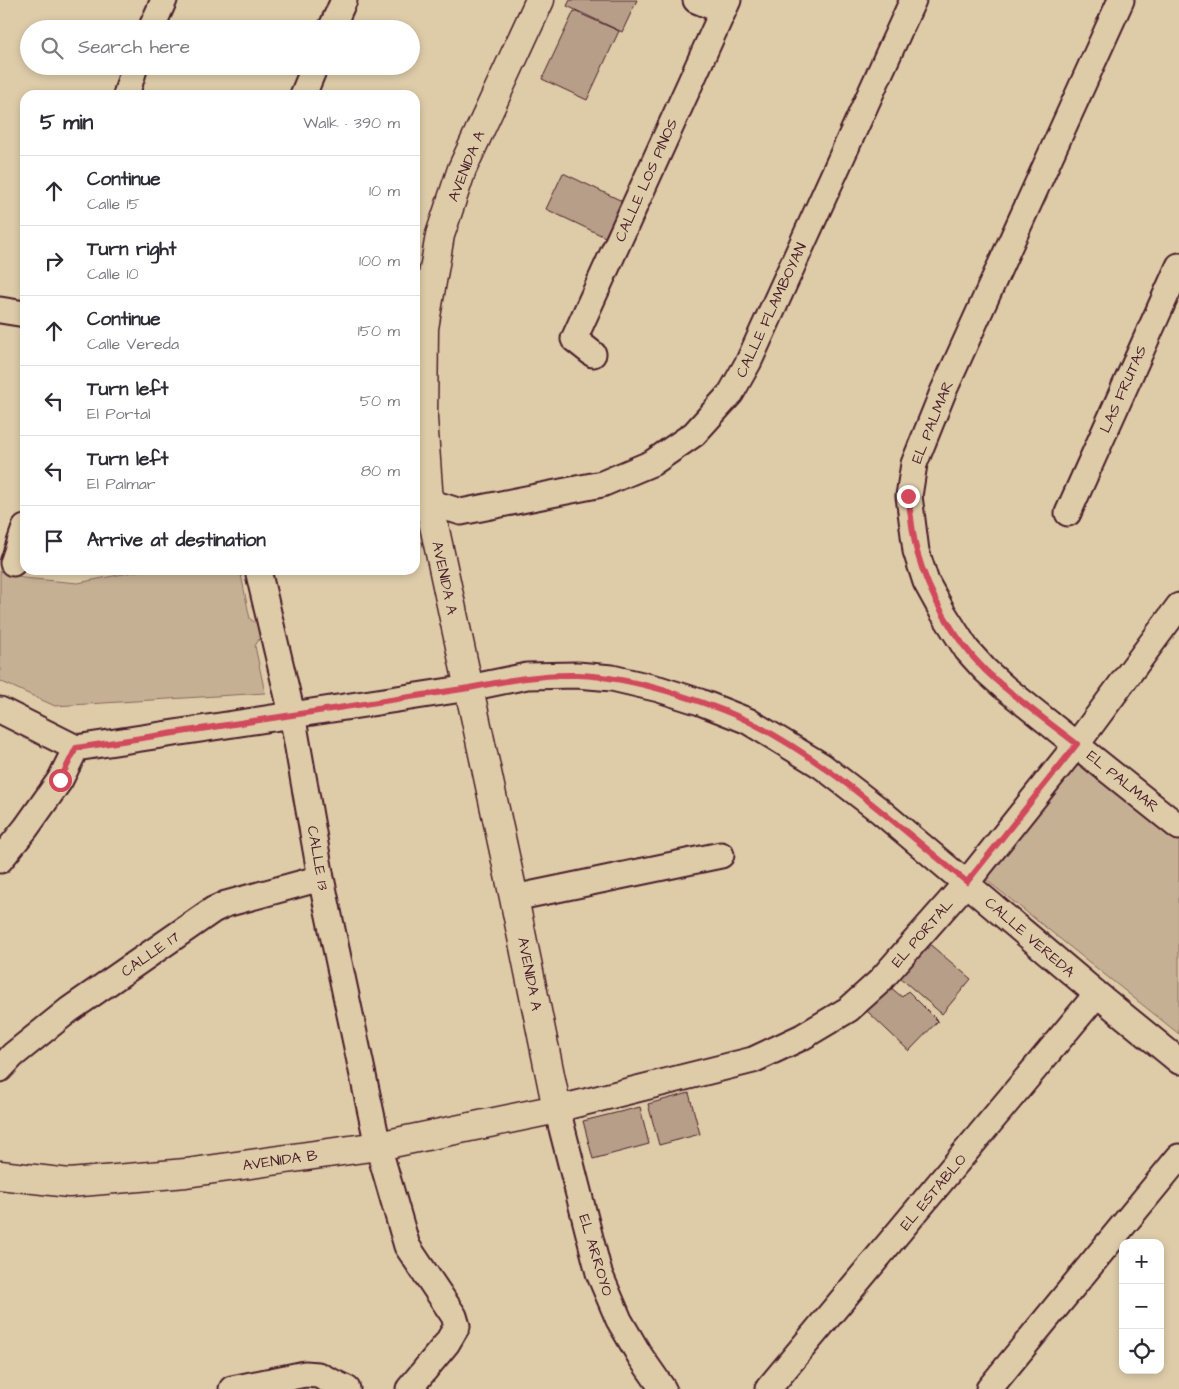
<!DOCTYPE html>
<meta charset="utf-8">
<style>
:root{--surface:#fff;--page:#f2f2f3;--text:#2b2b33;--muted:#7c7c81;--line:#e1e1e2}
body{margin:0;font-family:"Architects Daughter",sans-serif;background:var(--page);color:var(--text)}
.controls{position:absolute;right:15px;bottom:15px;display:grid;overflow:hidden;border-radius:10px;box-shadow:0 2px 8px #0003}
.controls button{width:45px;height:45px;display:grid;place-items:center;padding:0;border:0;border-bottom:1px solid var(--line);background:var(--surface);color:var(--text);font:25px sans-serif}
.stop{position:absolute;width:15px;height:15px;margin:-11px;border:4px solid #d1495b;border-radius:50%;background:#fff}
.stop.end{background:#d1495b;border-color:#fff;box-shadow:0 1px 5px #0008}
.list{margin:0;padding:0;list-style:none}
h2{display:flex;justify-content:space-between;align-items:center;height:65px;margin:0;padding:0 20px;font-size:21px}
h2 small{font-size:16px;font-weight:400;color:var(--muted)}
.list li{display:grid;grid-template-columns:32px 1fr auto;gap:15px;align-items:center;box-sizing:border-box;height:70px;padding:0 20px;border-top:1px solid var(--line)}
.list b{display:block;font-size:19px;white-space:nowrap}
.list p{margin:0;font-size:16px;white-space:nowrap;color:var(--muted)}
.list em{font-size:16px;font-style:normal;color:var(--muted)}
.icon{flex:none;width:28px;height:28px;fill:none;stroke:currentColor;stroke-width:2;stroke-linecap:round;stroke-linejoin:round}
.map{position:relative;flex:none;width:1179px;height:1389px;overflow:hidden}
.search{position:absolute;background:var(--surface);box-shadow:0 2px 8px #0003;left:20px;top:20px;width:400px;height:55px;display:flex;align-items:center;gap:12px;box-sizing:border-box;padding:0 18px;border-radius:28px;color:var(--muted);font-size:19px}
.panel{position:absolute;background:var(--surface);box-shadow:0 2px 8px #0003;left:20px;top:90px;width:400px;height:485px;border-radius:15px}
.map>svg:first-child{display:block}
.green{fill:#c6b094;stroke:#886860}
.building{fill:#b79e88;stroke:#4a1f2b}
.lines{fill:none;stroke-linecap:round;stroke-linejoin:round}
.minor-casing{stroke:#4a1f2b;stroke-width:29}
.major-casing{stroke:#4a1f2b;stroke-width:31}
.minor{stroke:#decca9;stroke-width:25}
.major{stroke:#decca9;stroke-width:28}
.route{stroke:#d1495b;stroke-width:6}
.labels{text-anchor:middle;stroke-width:4;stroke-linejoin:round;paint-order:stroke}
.street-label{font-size:15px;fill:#4a1f2b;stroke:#decca9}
</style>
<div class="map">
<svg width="1179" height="1389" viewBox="0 0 1179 1389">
<rect width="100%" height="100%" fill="#decca9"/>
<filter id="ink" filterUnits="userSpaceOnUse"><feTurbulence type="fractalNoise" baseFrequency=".02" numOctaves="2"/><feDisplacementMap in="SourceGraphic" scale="10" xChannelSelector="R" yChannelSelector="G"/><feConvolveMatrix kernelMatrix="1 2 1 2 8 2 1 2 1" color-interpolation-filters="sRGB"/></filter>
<g filter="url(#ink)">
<!-- green -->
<path class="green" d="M0,568L23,578L78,583L143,570H240L250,619L265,629L255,646L265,693L55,706L0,681Z
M1079,752L1179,835V1034L984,878Z"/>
<!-- building -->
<path class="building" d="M570,0H637L622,32L567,6Z
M574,11L619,31L587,100L542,79Z
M563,173L622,201L605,237L546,209Z
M927,942L971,979L942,1014L898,976Z
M889,986L902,997L908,991L938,1021L909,1051L866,1010Z
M689,1093L700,1134L659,1145L648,1104Z
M640,1107L649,1144L593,1159L583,1121Z"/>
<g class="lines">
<!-- minor casing -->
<g class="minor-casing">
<path id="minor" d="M696,0L723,11
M1121,0L943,392L914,464L909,496L916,551L926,582L942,611L967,650L985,670L1005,688L1179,827
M151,29L164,0
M331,29L344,0
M126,95L135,66
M303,95L315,66
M0,310L25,314
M593,354L574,339L728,0
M415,505L429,502L461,512L602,484L652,463L694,434L731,393L749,361L913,0
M1068,513L1179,266
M13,563L25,528
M258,570L292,714L321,878L378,1146L407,1246L454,1316L457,1326L447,1343L409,1389
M0,710L76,748L469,688L527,676L577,675L612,678L659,689L700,702L748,721L822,766L879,810L1097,994L1179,1061
M0,860L26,828L60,780L76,748
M514,898L721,855
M0,1069L13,1055L69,1010L213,910L226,904L321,878
M232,1389L305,1374L318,1375L347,1389
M663,1389L640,1356L619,1320L599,1273L557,1109L753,1060L802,1037L849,1009L879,982L967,882L1077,744L1179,606
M768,1389L1097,994
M989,1389L1179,1157"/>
</g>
<!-- major casing -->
<g class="major-casing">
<path id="major" d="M0,1175L69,1183L186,1173L378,1146L557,1109L514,898L429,502L423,418L424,328L440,235L462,169L540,0"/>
</g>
<!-- minor -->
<use href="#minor" class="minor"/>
<!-- major -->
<use href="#major" class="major"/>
</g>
</g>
<g class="lines" filter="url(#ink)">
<!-- route -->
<path class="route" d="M60,780L76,748L469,688C505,681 540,674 577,675C609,676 640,683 670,692C696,700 723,709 748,721C827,760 899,827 967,882L1077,744C1046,720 1013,697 985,670C954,639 929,595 917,552C912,534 911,514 908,496"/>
</g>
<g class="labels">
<!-- street labels -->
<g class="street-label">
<text transform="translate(466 166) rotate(-68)" y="5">AVENIDA A</text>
<text transform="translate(646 180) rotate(-66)" y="5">CALLE LOS PINOS</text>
<text transform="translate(771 310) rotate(-65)" y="5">CALLE FLAMBOYAN</text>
<text transform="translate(1123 389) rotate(-66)" y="5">LAS FRUTAS</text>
<text transform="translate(932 422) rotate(-68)" y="5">EL PALMAR</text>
<text transform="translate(445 578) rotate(78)" y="5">AVENIDA A</text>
<text transform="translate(1123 781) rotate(39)" y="5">EL PALMAR</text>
<text transform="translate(318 858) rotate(80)" y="5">CALLE 13</text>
<text transform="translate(922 933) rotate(-49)" y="5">EL PORTAL</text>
<text transform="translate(1030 937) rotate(41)" y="5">CALLE VEREDA</text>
<text transform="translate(150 954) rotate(-35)" y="5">CALLE 17</text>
<text transform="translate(530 974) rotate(79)" y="5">AVENIDA A</text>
<text transform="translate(280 1160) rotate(-8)" y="5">AVENIDA B</text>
<text transform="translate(933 1192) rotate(-50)" y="5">EL ESTABLO</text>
<text transform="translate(596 1255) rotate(73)" y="5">EL ARROYO</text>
</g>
</g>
</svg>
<div class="controls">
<button>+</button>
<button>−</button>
<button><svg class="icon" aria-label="locate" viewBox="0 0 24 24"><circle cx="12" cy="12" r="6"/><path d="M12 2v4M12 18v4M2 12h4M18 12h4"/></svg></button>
</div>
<div class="stop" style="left:60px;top:780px"></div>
<div class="stop end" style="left:908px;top:496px"></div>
<div class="search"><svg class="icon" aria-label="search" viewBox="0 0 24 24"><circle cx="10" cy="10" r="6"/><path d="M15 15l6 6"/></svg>Search here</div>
<section class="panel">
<h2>5 min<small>Walk · 390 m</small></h2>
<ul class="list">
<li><svg class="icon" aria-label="ahead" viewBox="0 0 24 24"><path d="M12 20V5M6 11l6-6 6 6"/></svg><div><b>Continue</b><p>Calle 15</p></div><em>10 m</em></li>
<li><svg class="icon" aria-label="right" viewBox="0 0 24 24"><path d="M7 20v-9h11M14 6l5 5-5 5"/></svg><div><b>Turn right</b><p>Calle 10</p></div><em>100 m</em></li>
<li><svg class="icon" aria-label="ahead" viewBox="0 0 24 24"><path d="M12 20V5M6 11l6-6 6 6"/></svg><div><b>Continue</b><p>Calle Vereda</p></div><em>150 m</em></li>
<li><svg class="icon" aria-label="left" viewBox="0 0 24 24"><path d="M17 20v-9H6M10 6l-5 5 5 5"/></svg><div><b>Turn left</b><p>El Portal</p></div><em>50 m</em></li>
<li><svg class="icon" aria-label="left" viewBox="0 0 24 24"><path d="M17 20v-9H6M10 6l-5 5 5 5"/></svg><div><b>Turn left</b><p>El Palmar</p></div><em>80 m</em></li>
<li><svg class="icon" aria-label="arrive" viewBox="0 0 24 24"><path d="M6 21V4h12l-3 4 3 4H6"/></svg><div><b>Arrive at destination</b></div></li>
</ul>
</section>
</div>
